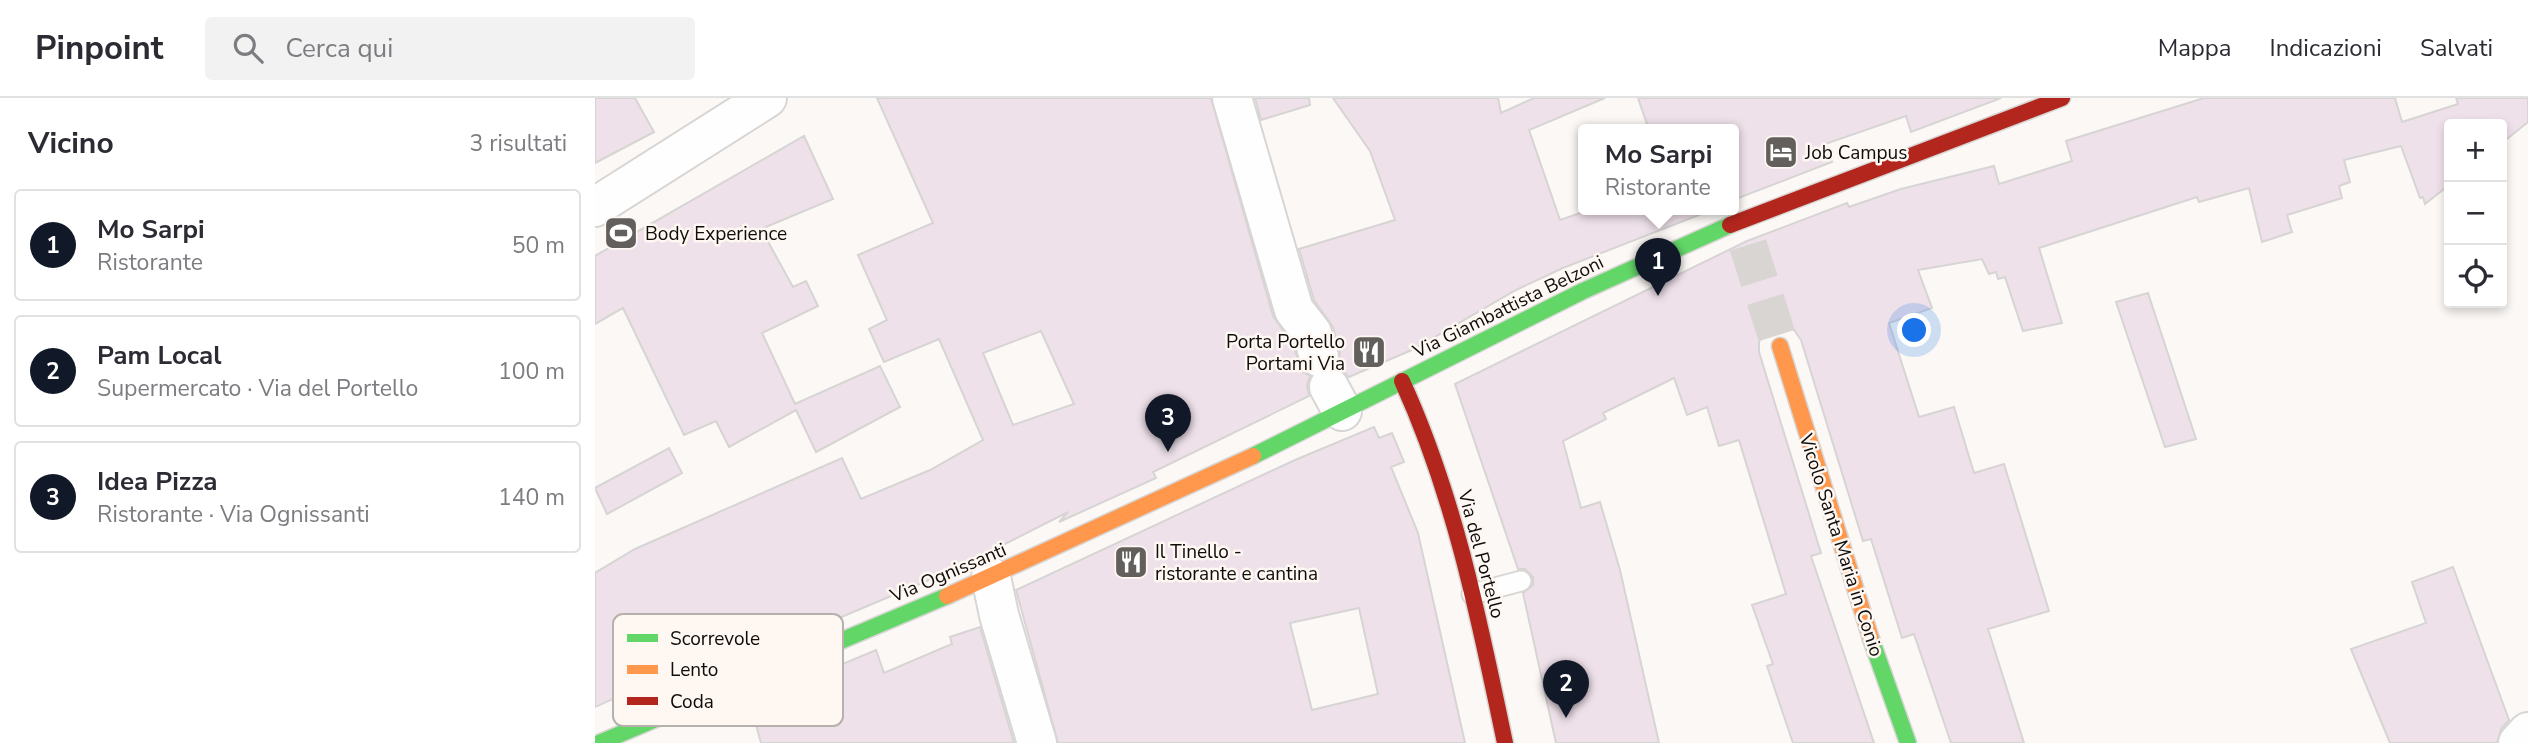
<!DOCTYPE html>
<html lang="it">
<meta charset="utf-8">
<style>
:root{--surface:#fff;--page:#f2f2f3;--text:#2b2b33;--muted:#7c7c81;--line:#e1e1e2;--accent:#111827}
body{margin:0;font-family:"Nunito Sans",sans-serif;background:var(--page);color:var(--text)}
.controls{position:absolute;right:21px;top:21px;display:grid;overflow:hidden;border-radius:7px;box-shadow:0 4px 10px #0003}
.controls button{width:63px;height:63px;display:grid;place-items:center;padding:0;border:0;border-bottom:2px solid var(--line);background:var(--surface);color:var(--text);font:35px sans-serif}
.you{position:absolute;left:1320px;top:233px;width:24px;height:24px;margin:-18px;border:5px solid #fff;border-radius:50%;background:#1a73e8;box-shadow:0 0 0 10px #1a73e833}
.badge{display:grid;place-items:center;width:46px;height:46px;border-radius:50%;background:var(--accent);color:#fff;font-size:23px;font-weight:700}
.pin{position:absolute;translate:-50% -58px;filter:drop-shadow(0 2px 4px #0008)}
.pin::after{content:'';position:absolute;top:37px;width:24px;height:21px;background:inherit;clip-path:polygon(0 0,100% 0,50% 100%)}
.popup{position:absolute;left:983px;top:26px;width:161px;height:91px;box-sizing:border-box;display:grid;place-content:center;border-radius:7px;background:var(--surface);filter:drop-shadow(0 2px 5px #0005);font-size:23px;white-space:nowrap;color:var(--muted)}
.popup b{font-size:26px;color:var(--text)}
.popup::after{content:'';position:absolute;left:50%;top:100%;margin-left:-14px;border:14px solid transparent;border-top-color:var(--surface)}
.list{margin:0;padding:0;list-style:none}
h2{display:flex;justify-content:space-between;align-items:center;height:91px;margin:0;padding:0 28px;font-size:30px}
h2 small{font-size:23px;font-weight:400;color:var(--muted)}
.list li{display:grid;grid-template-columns:46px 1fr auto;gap:21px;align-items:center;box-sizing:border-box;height:112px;margin:0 14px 14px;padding:0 14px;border:2px solid var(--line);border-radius:7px}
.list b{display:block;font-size:26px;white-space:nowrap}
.list p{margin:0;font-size:23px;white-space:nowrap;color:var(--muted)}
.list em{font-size:23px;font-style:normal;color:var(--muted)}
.icon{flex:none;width:38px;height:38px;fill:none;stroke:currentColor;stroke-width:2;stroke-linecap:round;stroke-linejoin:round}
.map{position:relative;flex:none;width:1933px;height:645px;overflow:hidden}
header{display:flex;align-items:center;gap:42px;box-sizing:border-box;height:98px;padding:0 35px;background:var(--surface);border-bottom:2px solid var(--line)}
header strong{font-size:33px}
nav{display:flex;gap:38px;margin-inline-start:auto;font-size:24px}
.search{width:490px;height:63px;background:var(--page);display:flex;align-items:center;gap:18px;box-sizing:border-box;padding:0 24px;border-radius:7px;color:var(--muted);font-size:26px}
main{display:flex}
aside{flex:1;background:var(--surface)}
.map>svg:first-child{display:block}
.building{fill:#efe1ea;stroke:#d7d4d4;stroke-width:2;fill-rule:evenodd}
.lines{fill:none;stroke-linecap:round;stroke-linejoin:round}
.street-tunnel{stroke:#d8d5d2;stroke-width:38;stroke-dasharray:38 19;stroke-linecap:butt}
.lane-casing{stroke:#d8d6d4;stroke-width:23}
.street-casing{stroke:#d8d6d4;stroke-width:42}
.fast-casing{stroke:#d8d6d4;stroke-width:19}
.slow-casing{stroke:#d8d6d4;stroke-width:19}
.jam-casing{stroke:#d8d6d4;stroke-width:19}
.lane{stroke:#fefefe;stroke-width:19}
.street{stroke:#fefefe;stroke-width:38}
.fast{stroke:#63d668;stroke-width:16}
.slow{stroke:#ff974d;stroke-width:16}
.jam{stroke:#b3261e;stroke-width:16}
.labels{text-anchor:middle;stroke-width:5;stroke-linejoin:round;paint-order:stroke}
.poi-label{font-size:19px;fill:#0f0d0b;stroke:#fef7f2;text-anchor:start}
.street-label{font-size:19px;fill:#0f0d0b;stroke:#fef7f2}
.key{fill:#fef7f2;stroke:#b6b1ad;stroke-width:2}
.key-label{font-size:19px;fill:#0f0d0b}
</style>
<header>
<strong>Pinpoint</strong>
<div class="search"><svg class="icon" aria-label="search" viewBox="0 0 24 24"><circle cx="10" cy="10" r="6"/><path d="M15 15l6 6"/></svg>Cerca qui</div>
<nav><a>Mappa</a><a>Indicazioni</a><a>Salvati</a></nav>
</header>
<main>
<aside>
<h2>Vicino<small>3 risultati</small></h2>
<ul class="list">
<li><span class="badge">1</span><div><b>Mo Sarpi</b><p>Ristorante</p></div><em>50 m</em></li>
<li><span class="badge">2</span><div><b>Pam Local</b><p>Supermercato · Via del Portello</p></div><em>100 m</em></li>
<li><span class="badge">3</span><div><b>Idea Pizza</b><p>Ristorante · Via Ognissanti</p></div><em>140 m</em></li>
</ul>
</aside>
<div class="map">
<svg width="1933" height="645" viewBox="0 0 1933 645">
<rect width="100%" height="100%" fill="#fbf8f5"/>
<!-- building -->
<path class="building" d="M0,0H40L59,34L0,65Z
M282,0H616L678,218L697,245L708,274L715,278L712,288L714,298L558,374L561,380L464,424L473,414L367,468L93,584L87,570L0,609V475L40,451L247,360L266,401L335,372L388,342L344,241L289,264L274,231L292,222L263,157L338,125ZM446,233L479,306L418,327L388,255Z
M660,0H714L715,7L666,22Z
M738,0H903L906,15L939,0H1010L934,32L965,122L994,112L1114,113L968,170L921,192L819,251L754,279L743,269L745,254L738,229L719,202L704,151L800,122L775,53Z
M1043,0H1406L1316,34L1311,18L1230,46L1237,64L1138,102V32H1054Z
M1609,0H1800L1807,24L1863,6L1861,0H1933V24L1907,45V26H1854V87L1830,106L1828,99L1825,100L1806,48L1749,62L1755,84L1744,88L1747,100L1692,117L1697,134L1667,144L1654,90L1604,104L1602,99L1444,150L1467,225L1428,233L1410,179L1403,181L1401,174L1394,176L1387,161L1323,172L1337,210L1294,225L1324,319L1359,309L1379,375L1409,366L1454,513L1393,531L1429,645H1356L1319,536L1307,540L1276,441L1268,443L1206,242L1199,232L1189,227H1178L1169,234L1164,244V254L1226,455L1216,458L1279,645H1198L1172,568L1178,566L1157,507L1191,496L1144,342L1124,348L1112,309L1092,317L1079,280L1008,315L1011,321L968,343L986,410L1005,404L1025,472L1064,645H961L928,495L938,487V479L930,471H923L860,286L1152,143L1252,105L1254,109L1306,91L1399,68L1404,86L1477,63L1471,43Z
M209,38L238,101L166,131L198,189L211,183L223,208L167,235L200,306L285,268L305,309L221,354L201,312L134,349L121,323L89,337L28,210L0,226V158Z
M1553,195L1601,341L1570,349L1521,204Z
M779,329L784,340L797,335L809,364L796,369L823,435L870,645H463L421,492L700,362ZM764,510L783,596L717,612L695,525Z
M74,350L87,375L12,416L0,390Z
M1858,469L1914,622L1906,631L1902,645H1795L1756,551L1831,525L1817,484Z
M385,529L419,645H166L159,619L209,603L204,584L281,552L289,575L357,546L355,539Z"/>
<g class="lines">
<!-- street-tunnel -->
<path class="street-tunnel" d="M1153,147L1185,248"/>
<!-- lane casing -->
<g class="lane-casing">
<path id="lane" d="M877,496L926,483"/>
</g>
<!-- street casing -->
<g class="street-casing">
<path id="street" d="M637,0L699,212L717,235L724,259
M0,109L172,0
M734,289L747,313
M396,479L404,517L442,645
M1923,645L1933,634"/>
</g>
<!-- fast casing -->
<g class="fast-casing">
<path id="fast" d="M658,358L988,193L1135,127
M1276,541L1313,645
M4,645L352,498"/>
</g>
<!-- slow casing -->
<g class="slow-casing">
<path id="slow" d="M1185,248L1276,541
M352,498L658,358"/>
</g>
<!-- jam casing -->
<g class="jam-casing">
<path id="jam" d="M1135,127L1467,0
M807,283C860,399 884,521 910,645"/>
</g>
<!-- lane -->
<use href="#lane" class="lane"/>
<!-- street -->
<use href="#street" class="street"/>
<!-- fast -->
<use href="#fast" class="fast"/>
<!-- slow -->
<use href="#slow" class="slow"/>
<!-- jam -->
<use href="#jam" class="jam"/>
</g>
<!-- icons -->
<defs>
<g id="hotel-square" transform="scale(1.75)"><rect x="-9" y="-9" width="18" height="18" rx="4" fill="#625f5d" stroke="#fef7f2"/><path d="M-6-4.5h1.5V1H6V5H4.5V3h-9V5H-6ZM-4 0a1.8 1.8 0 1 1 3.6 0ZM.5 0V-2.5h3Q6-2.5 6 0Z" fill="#fff"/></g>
<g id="stadium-square" transform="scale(1.75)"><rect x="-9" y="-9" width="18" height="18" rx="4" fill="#625f5d" stroke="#fef7f2"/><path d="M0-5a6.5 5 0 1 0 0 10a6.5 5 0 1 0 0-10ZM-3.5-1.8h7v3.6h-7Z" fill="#fff"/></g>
<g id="restaurant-square" transform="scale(1.75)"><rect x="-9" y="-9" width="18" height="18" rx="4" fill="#625f5d" stroke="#fef7f2"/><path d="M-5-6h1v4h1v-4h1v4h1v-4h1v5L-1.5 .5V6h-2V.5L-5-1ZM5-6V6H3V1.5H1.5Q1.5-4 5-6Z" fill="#fff"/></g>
</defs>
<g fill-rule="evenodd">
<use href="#hotel-square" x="1186" y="54"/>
<use href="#stadium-square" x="26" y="135"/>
<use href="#restaurant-square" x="774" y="254"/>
<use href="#restaurant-square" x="536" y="464"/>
</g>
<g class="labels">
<!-- poi labels -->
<g class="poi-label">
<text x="1210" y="61">Job Campus</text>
<text x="50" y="142">Body Experience</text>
<text x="750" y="250" text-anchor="end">Porta Portello<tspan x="750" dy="22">Portami Via</tspan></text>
<text x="560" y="460">Il Tinello -<tspan x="560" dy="22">ristorante e cantina</tspan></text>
</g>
<!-- street labels -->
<g class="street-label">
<text transform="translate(913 208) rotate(-26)" y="7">Via Giambattista Belzoni</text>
<text transform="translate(1247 447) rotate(72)" y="7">Vicolo Santa Maria in Conio</text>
<text transform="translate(887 456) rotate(75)" y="7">Via del Portello</text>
<text transform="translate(353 474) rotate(-23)" y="7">Via Ognissanti</text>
</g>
</g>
<!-- legend -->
<rect x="18" y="516" width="230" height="112" rx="10" class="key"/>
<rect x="32" y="536" width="31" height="8" fill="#63d668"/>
<rect x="32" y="567" width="31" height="9" fill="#ff974d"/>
<rect x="32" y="599" width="31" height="8" fill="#b3261e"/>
<g class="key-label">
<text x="75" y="547">Scorrevole</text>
<text x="75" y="578">Lento</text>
<text x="75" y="610">Coda</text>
</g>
</svg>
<div class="controls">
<button>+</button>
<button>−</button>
<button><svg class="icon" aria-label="locate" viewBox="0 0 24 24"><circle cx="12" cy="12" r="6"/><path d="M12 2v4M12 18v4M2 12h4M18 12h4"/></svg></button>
</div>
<div class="you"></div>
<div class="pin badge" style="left:1063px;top:198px">1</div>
<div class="popup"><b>Mo Sarpi</b>Ristorante</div>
<div class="pin badge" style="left:971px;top:620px">2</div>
<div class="pin badge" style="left:573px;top:354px">3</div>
</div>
</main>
